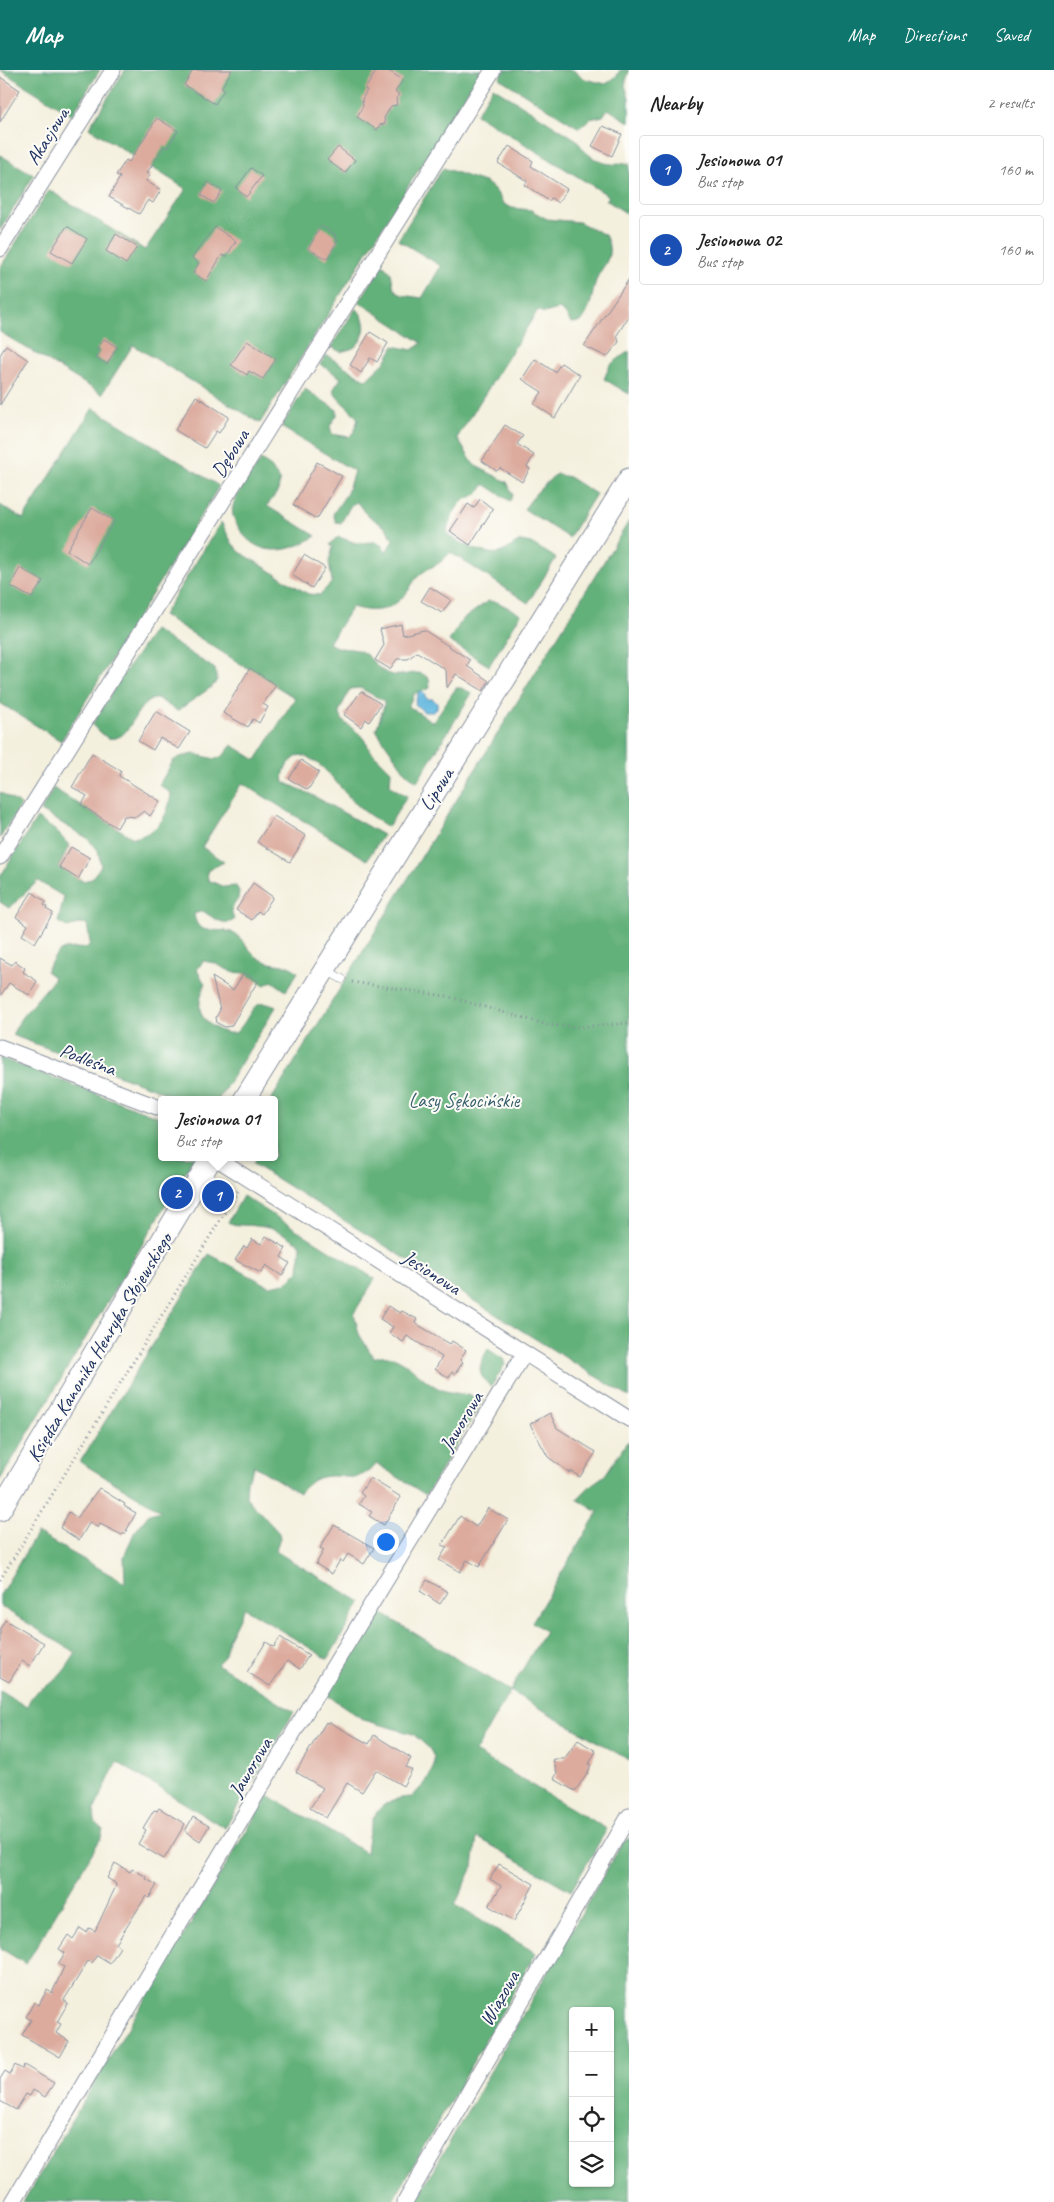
<!DOCTYPE html>
<meta charset="utf-8">
<style>
:root{--surface:#fff;--page:#f2f2f2;--text:#222;--muted:#767676;--line:#e0e0e0;--accent:#0f766e}
body{margin:0;font-family:Caveat,sans-serif;background:var(--page);color:var(--text)}
.controls{position:absolute;right:15px;bottom:15px;display:grid;overflow:hidden;border-radius:5px;box-shadow:0 1px 4px #0004}
.controls button{width:45px;height:45px;display:grid;place-items:center;padding:0;border:0;border-bottom:1px solid var(--line);background:var(--surface);color:var(--text);font:25px sans-serif}
.you{position:absolute;left:385px;top:1471px;width:18px;height:18px;margin:-12px;border:4px solid #fff;border-radius:50%;background:#1a73e8;box-shadow:0 0 0 8px #1a73e833}
.badge{display:grid;place-items:center;width:32px;height:32px;border-radius:50%;background:var(--accent);color:#fff;font-size:16px;font-weight:700}
.pin{position:absolute;translate:-50% -50%;border:2px solid #fff;box-shadow:0 1px 5px #0006}
.popup{position:absolute;left:158px;top:1026px;width:120px;height:65px;box-sizing:border-box;display:grid;place-content:center;border-radius:5px;background:var(--surface);filter:drop-shadow(0 1px 4px #0005);font-size:16px;white-space:nowrap;color:var(--muted)}
.popup b{font-size:19px;color:var(--text)}
.popup::after{content:'';position:absolute;left:50%;top:100%;margin-left:-10px;border:10px solid transparent;border-top-color:var(--surface)}
.list{margin:0;padding:0;list-style:none}
h2{display:flex;justify-content:space-between;align-items:center;height:65px;margin:0;padding:0 20px;font-size:21px}
h2 small{font-size:16px;font-weight:400;color:var(--muted)}
.list li{display:grid;grid-template-columns:32px 1fr auto;gap:15px;align-items:center;box-sizing:border-box;height:70px;margin:0 10px 10px;padding:0 10px;border:1px solid var(--line);border-radius:5px}
.list b{display:block;font-size:19px;white-space:nowrap}
.list p{margin:0;font-size:16px;white-space:nowrap;color:var(--muted)}
.list em{font-size:16px;font-style:normal;color:var(--muted)}
.icon{flex:none;width:28px;height:28px;fill:none;stroke:currentColor;stroke-width:2;stroke-linecap:round;stroke-linejoin:round}
.map{position:relative;flex:none;width:629px;height:2132px;overflow:hidden}
header{display:flex;align-items:center;gap:30px;box-sizing:border-box;height:70px;padding:0 25px;background:var(--accent);color:#fff}
header strong{font-size:24px}
nav{display:flex;gap:28px;margin-inline-start:auto;font-size:18px}
main{display:flex}
aside{flex:1;background:var(--surface)}
.map>svg:first-child{display:block}
.forest{fill:#63b17a;stroke:#3f706c;fill-rule:evenodd}
.water{fill:#63b8df;stroke:#3f749e}
.building{fill:#dcab9e}
.lines{fill:none;stroke-linecap:round;stroke-linejoin:round}
.lane-casing{stroke:#88909e;stroke-width:9}
.street-casing{stroke:#88909e;stroke-width:17}
.secondary-casing{stroke:#88909e;stroke-width:23}
.path{stroke:#88909e;stroke-width:3;stroke-dasharray:1 4;stroke-linecap:butt}
.lane{stroke:#fff;stroke-width:8}
.street{stroke:#fff;stroke-width:15}
.secondary{stroke:#fff;stroke-width:21}
.labels{text-anchor:middle;stroke-width:4;stroke-linejoin:round;paint-order:stroke}
.street-label{font-size:20px;fill:#1b2f5e;stroke:#fdfcf7}
.park-label{font-size:20px;fill:#385f6d;stroke:#fdfcf7}
</style>
<header>
<strong>Map</strong>
<nav><a>Map</a><a>Directions</a><a>Saved</a></nav>
</header>
<main>
<div class="map">
<svg width="629" height="2132" viewBox="0 0 629 2132">
<rect width="100%" height="100%" fill="#fdfcf7"/>
<filter id="ink" filterUnits="userSpaceOnUse"><feTurbulence type="fractalNoise" baseFrequency=".02" numOctaves="2"/><feDisplacementMap in="SourceGraphic" scale="10" xChannelSelector="R" yChannelSelector="G"/><feConvolveMatrix kernelMatrix="1 2 1 2 8 2 1 2 1" color-interpolation-filters="sRGB"/></filter>
<filter id="wash" filterUnits="userSpaceOnUse"><feTurbulence type="fractalNoise" baseFrequency=".0096" numOctaves="4" result="noise"/><feDisplacementMap in="SourceGraphic" scale="20" xChannelSelector="R" yChannelSelector="G"/><feGaussianBlur stdDeviation="1.12" result="paint"/><feColorMatrix in="noise" values="0 0 0 0 0 0 0 0 0 0 0 0 0 0 0 0 0 1.4 0 .05"/><feComposite in="paint" operator="in"/></filter>
<g filter="url(#wash)">
<rect width="100%" height="100%" fill="#f4f0de"/>
<!-- forest -->
<path class="forest" d="M0,0H100L72,45Z
M125,0H481L260,353L133,275L102,324L0,262V198L49,120L145,180L186,119L89,58Z
M504,0H573L585,9L606,14L617,6L620,0H629L625,15L629,29V52L608,39L603,46L590,49L579,58L499,8Z
M493,17L577,70C586,87 605,98 624,93L627,95L629,93V145L606,130L609,126L476,44Z
M0,85L34,105L0,160Z
M443,98L487,113L495,120L504,134L512,138L531,140L547,149L579,152L605,165C608,171 610,177 609,184C608,193 600,200 597,208C591,224 593,237 581,252L571,253L565,243L559,239L544,243L538,240L457,368L474,395L507,412L513,425L510,431L484,414C480,426 472,425 463,431C455,437 450,451 447,460L449,466C461,473 485,486 499,483C507,481 513,474 521,471L531,473L556,488L528,533L450,482C440,496 434,494 422,503C415,508 412,515 408,521C393,541 375,544 352,537L329,573C341,582 351,576 362,582C375,589 377,602 393,605C407,607 418,597 429,609L430,618L415,623L408,636L433,652L456,618H461L472,623L417,712L406,703L376,660L384,636V631L360,618L350,619L339,642L343,651L362,666L371,681L391,701L390,716L407,726L388,757C377,750 365,743 356,734C338,718 324,690 300,685C290,690 281,700 284,712L312,725L383,765L367,790L242,713L202,777L224,792L207,801L208,810L224,817L236,816L239,821L238,829L231,839L234,850C224,857 212,847 203,841L194,844C197,868 217,857 231,862C245,868 249,884 262,890C275,897 286,891 298,902L286,921L272,911L265,915L244,903L232,902L214,893L203,891L197,900L205,914C199,931 195,944 212,956C220,961 226,964 235,963C253,948 249,925 276,937L218,1030H184L12,965L21,948L51,913L54,907L46,901C61,875 60,879 87,878L90,873L87,854L82,853L67,857L58,852L64,827L38,811L9,838L0,832V807L37,748L56,761L69,775L59,797L83,811L91,809L101,796L98,780L87,768L41,741L53,718L133,768C157,764 169,746 171,723L159,715L173,691L179,687L194,684L215,689L223,686L232,675L256,690L295,628L163,545L221,452L232,473L240,482L308,524L320,525L332,512L329,492L333,477L330,475L335,469L339,467L356,473L375,472L381,475L386,482L393,470L386,458L365,443L357,432L351,435L341,453L336,452L333,444L347,423L354,401L281,357L305,319L337,340V345L330,356L332,364L349,367L354,362L358,349C351,338 338,332 333,320L341,308L320,294L326,285L366,310L385,292L394,276L412,280L422,273L359,232L383,194L391,203L394,219L402,225L422,228L441,196L398,170Z
M356,238C367,249 368,264 356,276C352,280 345,280 341,282L331,277Z
M629,281V324L604,309L610,295Z
M93,338L219,416L61,671L0,633V435L23,449Z
M261,390L271,397L280,410L278,421L267,436L316,466C290,483 257,489 239,458C234,449 230,443 234,433C238,420 253,402 261,390Z
M556,404L569,407L596,424L569,468L524,439L537,422Z
M629,451V1327L253,1094L257,1087H274V1030H271Z
M488,531L497,532L521,544L489,596L449,571L462,550Z
M154,560L215,599L217,610L213,616L177,641L157,628C131,633 134,673 107,668L92,655L122,606Z
M0,722L21,735L0,768Z
M0,988L162,1048V1087H195L0,1410Z
M243,1126L375,1209L354,1243L359,1264L374,1288C398,1277 418,1308 438,1318C451,1325 467,1322 483,1330L426,1425L377,1394C354,1417 345,1402 322,1407C312,1409 306,1416 299,1423L253,1395L254,1398L247,1411L246,1427L279,1463L280,1469L275,1481L361,1532L328,1589L244,1538L229,1568L224,1587L217,1594L294,1642L225,1758L117,1692C108,1708 103,1724 94,1740L95,1752L103,1759L101,1768L26,1894L0,1878V1621L27,1637C33,1619 41,1621 54,1611C63,1604 70,1592 76,1583L0,1536V1525L37,1463L125,1513L124,1487L134,1463L149,1444L161,1441L80,1392L209,1184L269,1216L286,1213L299,1201L301,1175C288,1165 273,1157 256,1156C246,1154 237,1157 228,1152Z
M488,1279L503,1289L505,1294L491,1317C476,1303 478,1297 488,1279Z
M627,1372H629V1690L510,1621L475,1682L607,1759L571,1821L477,1767L473,1797L455,1835L536,1883L392,2132H23L268,1725L366,1783C369,1752 374,1728 412,1727L426,1712L434,1696V1687L429,1678L413,1664L364,1650L327,1625L378,1541L510,1621L545,1561L532,1552L598,1442L577,1429L591,1415L605,1405Z
M629,1768V2132H415L622,1773ZM573,1941H610V2113H573Z"/>
<!-- water -->
<path class="water" d="M422,621L427,629H433L437,633V638L433,642H424L415,634L418,623Z"/>
<g id="blocks">
<!-- building -->
<path class="building" d="M193,0H232L221,18L224,20L215,34L184,15Z
M377,0H387L403,10L395,22L399,24L396,29L397,35L391,36L384,48L385,54L380,55L377,60L357,47L363,36L362,29L367,20L365,19Z
M0,7L20,20L0,52Z
M157,48L178,61L167,78L164,76L147,103L150,105L146,111L161,120L153,133L148,130L139,144L109,127L120,107L116,105L126,90L129,92Z
M603,56L622,64L612,86L592,76Z
M509,76L533,91L531,96L567,119L558,133L551,128L549,131L525,115L527,111L498,93Z
M338,77L355,90L345,103L327,90Z
M251,98L262,106L246,127L236,118Z
M208,112L222,121L214,133L201,125Z
M67,156L87,169L72,193L51,181Z
M321,156L336,165L334,168L338,170L327,189L308,179Z
M215,157L236,171L226,187L222,185L206,211L193,203L199,193L192,188Z
M116,164L137,177L126,194L106,181Z
M629,209V246L617,265L619,272L607,287L584,276Z
M370,262L388,273L377,292L370,288L361,303L350,295Z
M104,269L117,277L107,294L96,288L100,281L97,279Z
M247,271L276,289L263,309L249,301L247,305L231,295Z
M6,275L28,290L0,335V285Z
M535,289L555,302L561,293L580,305L555,348L534,334L542,322L522,309Z
M196,326L229,347L219,363L216,361L205,378L175,360Z
M505,355L523,366L517,374L534,385L527,397L530,399L522,412L500,398L497,401L482,391Z
M317,392L342,406L317,449L293,435Z
M480,429L493,439L470,475L450,461L468,434L474,438Z
M92,438L114,451L88,494L67,480Z
M304,485L325,498L312,518L292,505Z
M20,498L43,511L32,528L10,516Z
M430,517L451,530L442,543L421,531Z
M401,554L403,565L424,560L470,590L467,596L489,611L483,621L456,604L447,618L446,600L417,582L408,589H397L390,599L375,590L384,575L380,559Z
M250,598L276,615L263,634L268,637L259,653L253,649L248,657L223,643Z
M361,621L381,634L369,652L366,649L361,657L344,645Z
M156,641L190,662L179,679L160,668L153,680L138,671Z
M92,683L121,701L119,706L160,731L150,746L144,741L136,747L124,746L117,758L81,735L87,726L72,717Z
M301,690L319,702L308,720L289,709Z
M274,746L306,766L290,792L257,772Z
M71,777L90,788L78,809L59,797Z
M253,813L273,827L262,844L258,841L252,850L236,840Z
M32,822L46,832L44,835L47,837L46,839L53,843L35,873L22,865L28,855L16,847Z
M0,888L12,895L15,891L25,898L23,902L37,911L29,925L9,913L0,926Z
M244,903L258,911L231,956L225,957L217,953L216,947L220,940L212,907L233,920Z
M266,1166L286,1178L281,1187L290,1193L282,1206L266,1195L261,1203L235,1190L244,1176L247,1178L252,1169L261,1174Z
M388,1236L400,1243L402,1241L417,1249L415,1253L450,1274L452,1271L466,1280L460,1290L463,1292L455,1304L452,1302L449,1308L435,1299L442,1287L407,1266L403,1272L389,1263L393,1257L380,1249Z
M550,1343L557,1358L596,1382L580,1407L571,1401L570,1403L548,1387L530,1354Z
M370,1408L401,1427L384,1455L369,1446L372,1442L359,1434L364,1426L360,1423Z
M99,1418L125,1434L124,1436L136,1443L125,1463L122,1465L100,1454L98,1458L90,1452L79,1470L60,1458L69,1442L77,1448Z
M488,1438L508,1450L479,1497L467,1490L460,1502L439,1490L447,1477L442,1475L460,1446L476,1457Z
M334,1455L374,1478L364,1494L348,1484L343,1492L340,1490L332,1504L316,1494L324,1480L320,1478Z
M427,1510L448,1522L440,1534L420,1521Z
M5,1550L44,1573L30,1596L22,1591L9,1612L0,1607V1559Z
M280,1567L309,1585L300,1599L287,1591L270,1616L247,1602L266,1572L274,1577Z
M326,1652L328,1654L329,1652L369,1674L374,1665L411,1688L406,1697L412,1700L403,1716L376,1700L362,1722L347,1713L326,1748L310,1738L323,1718L296,1702Z
M578,1670L596,1681L589,1694H591L588,1703L575,1721L554,1709L557,1703L553,1689H564Z
M159,1738L185,1754L164,1789L138,1774L146,1760L143,1758L154,1740L157,1741Z
M193,1747L209,1756L200,1771L185,1761Z
M115,1793L130,1802L132,1799L147,1807L146,1809L157,1815L149,1828L146,1826L116,1874L120,1877L110,1893L97,1885L92,1893L88,1891L64,1930L68,1933L57,1952L61,1954L56,1963L69,1971L60,1987L22,1965L31,1950L26,1947L34,1932L39,1935L47,1920L52,1923L64,1897L58,1894L65,1883L59,1879L68,1865L73,1869L80,1858L86,1862L89,1858L95,1861L116,1816L115,1813L107,1808Z
M499,1794L534,1814L514,1851L489,1836L501,1816L490,1809Z
M15,1995L22,1999L24,1995L54,2013L45,2027L33,2020L30,2026L26,2024L16,2040L0,2031V2009L5,2001L10,2004Z"/>
</g>
</g>
<g filter="url(#ink)">
<use href="#blocks" fill-opacity="0" stroke="#88909e" stroke-width="1"/>
<g class="lines">
<!-- lane casing -->
<g class="lane-casing">
<path id="lane" d="M326,900L342,909"/>
</g>
<!-- street casing -->
<g class="street-casing">
<path id="street" d="M0,179L113,0
M0,787L493,0
M0,977L162,1039
M214,1087L629,1349
M13,2132L316,1625L524,1284
M405,2132L629,1746"/>
</g>
<!-- secondary casing -->
<g class="secondary-casing">
<path id="secondary" d="M244,1030L629,409
M0,1440L212,1087"/>
</g>
<!-- path -->
<path class="path" d="M352,912L446,926L548,955L578,957L629,953
M0,1510L239,1119"/>
<!-- lane -->
<use href="#lane" class="lane"/>
<!-- street -->
<use href="#street" class="street"/>
<!-- secondary -->
<use href="#secondary" class="secondary"/>
</g>
</g>
<g class="labels">
<!-- street labels -->
<g class="street-label">
<text transform="translate(47 66) rotate(-58)" y="7">Akacjowa</text>
<text transform="translate(230 383) rotate(-58)" y="7">Dębowa</text>
<text transform="translate(436 719) rotate(-58)" y="7">Lipowa</text>
<text transform="translate(88 989) rotate(21)" y="7">Podleśna</text>
<text transform="translate(432 1202) rotate(33)" y="7">Jesionowa</text>
<text transform="translate(99 1277) rotate(-59)" y="7">Księdza Kanonika Henryka Słojewskiego</text>
<text transform="translate(461 1351) rotate(-59)" y="7">Jaworowa</text>
<text transform="translate(250 1697) rotate(-59)" y="7">Jaworowa</text>
<text transform="translate(499 1928) rotate(-60)" y="7">Wiązowa</text>
</g>
<!-- park labels -->
<g class="park-label">
<text x="464" y="1037">Lasy Sękocińskie</text>
</g>
</g>
</svg>
<div class="controls">
<button>+</button>
<button>−</button>
<button><svg class="icon" aria-label="locate" viewBox="0 0 24 24"><circle cx="12" cy="12" r="6"/><path d="M12 2v4M12 18v4M2 12h4M18 12h4"/></svg></button>
<button><svg class="icon" aria-label="layers" viewBox="0 0 24 24"><path d="M12 4l9 5-9 5-9-5zM3 14l9 5 9-5"/></svg></button>
</div>
<div class="you"></div>
<div class="pin badge" style="left:218px;top:1126px;background:#1a4fb4">1</div>
<div class="popup"><b>Jesionowa 01</b>Bus stop</div>
<div class="pin badge" style="left:177px;top:1123px;background:#1a4fb4">2</div>
</div>
<aside>
<h2>Nearby<small>2 results</small></h2>
<ul class="list">
<li><span class="badge" style="background:#1a4fb4">1</span><div><b>Jesionowa 01</b><p>Bus stop</p></div><em>160 m</em></li>
<li><span class="badge" style="background:#1a4fb4">2</span><div><b>Jesionowa 02</b><p>Bus stop</p></div><em>160 m</em></li>
</ul>
</aside>
</main>
